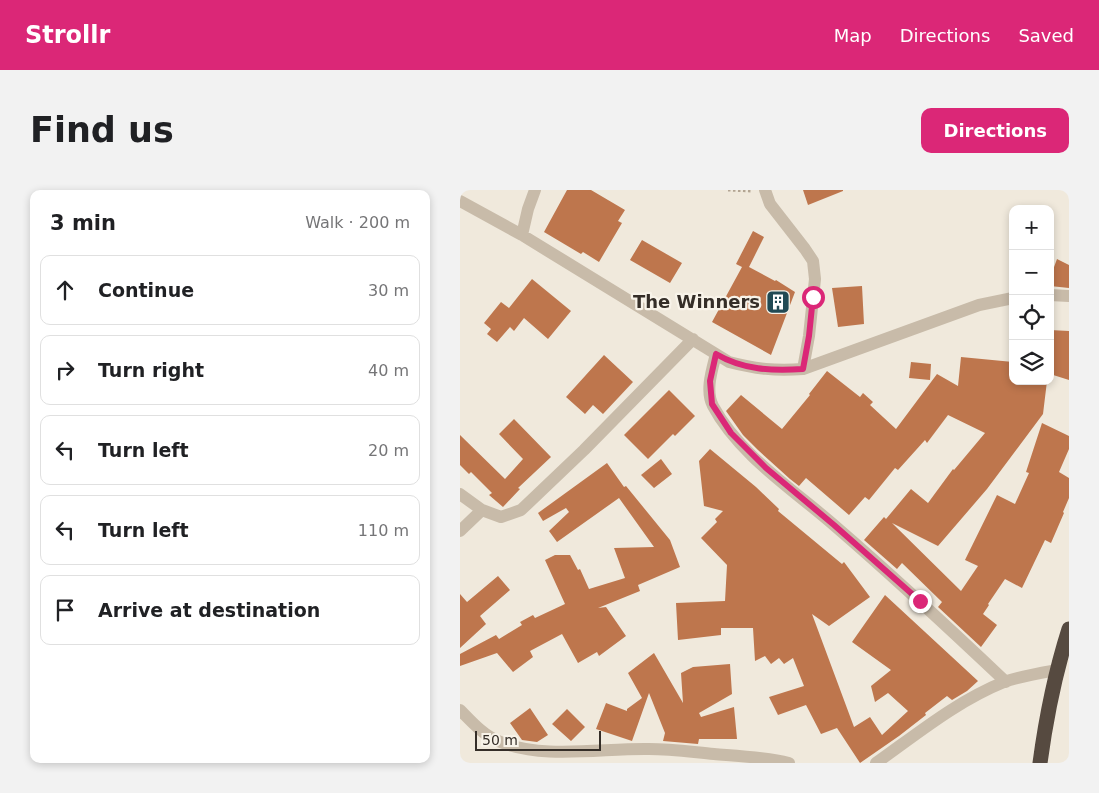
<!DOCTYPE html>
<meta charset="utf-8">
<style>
:root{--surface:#fff;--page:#f2f2f2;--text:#202124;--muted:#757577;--line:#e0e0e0;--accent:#db2777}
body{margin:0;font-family:"DejaVu Sans",sans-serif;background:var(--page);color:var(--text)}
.controls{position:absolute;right:15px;top:15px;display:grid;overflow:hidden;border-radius:10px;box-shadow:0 2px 8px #0003}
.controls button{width:45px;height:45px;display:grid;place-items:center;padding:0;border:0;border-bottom:1px solid var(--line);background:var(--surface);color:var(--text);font:25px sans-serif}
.scale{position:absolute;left:15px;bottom:12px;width:126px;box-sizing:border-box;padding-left:5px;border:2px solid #352e28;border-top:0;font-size:14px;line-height:18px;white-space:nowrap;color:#352e28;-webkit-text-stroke:4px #f8f3e9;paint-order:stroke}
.stop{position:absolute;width:15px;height:15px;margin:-11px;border:4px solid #db2777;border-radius:50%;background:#fff}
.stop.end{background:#db2777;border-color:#fff;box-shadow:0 1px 5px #0008}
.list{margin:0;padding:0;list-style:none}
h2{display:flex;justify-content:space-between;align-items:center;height:65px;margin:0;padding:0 20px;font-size:21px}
h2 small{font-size:16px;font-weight:400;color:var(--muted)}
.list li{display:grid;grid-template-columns:32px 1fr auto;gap:15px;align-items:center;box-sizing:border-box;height:70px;margin:0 10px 10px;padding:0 10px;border:1px solid var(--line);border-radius:10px}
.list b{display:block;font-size:19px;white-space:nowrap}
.list em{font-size:16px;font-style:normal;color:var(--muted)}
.icon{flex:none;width:28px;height:28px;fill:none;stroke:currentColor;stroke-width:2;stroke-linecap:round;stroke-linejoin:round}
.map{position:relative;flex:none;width:609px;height:573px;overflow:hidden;border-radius:10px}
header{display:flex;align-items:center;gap:30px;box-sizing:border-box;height:70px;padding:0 25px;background:var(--accent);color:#fff}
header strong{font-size:24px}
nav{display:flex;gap:28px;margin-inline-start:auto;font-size:18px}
.intro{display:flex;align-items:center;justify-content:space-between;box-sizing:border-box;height:120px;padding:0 30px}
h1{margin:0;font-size:35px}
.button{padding:12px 22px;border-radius:10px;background:var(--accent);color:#fff;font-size:18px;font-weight:700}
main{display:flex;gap:30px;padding:0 30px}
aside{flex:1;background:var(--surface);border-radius:10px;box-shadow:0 2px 8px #0003}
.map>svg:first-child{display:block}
.building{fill:#be764d}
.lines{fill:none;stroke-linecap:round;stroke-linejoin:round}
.path{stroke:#b3a593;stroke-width:3;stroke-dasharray:2.5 2.5;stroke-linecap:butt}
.street{stroke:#c8bba9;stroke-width:12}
.highway{stroke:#564a40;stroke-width:15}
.route{stroke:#db2777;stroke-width:6}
.labels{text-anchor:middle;stroke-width:4.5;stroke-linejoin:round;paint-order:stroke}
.poi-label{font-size:18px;font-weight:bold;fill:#352e28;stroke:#f8f3e9;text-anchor:end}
</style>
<header>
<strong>Strollr</strong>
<nav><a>Map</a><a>Directions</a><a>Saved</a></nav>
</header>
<div class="intro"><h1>Find us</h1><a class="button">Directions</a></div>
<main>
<aside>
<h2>3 min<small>Walk · 200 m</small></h2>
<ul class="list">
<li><svg class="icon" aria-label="ahead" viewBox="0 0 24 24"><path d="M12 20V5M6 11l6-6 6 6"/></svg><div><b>Continue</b></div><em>30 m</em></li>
<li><svg class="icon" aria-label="right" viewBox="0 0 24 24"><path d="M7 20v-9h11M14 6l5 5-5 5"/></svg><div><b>Turn right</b></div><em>40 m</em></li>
<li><svg class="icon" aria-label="left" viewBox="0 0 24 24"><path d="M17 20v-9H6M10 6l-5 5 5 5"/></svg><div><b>Turn left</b></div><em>20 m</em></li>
<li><svg class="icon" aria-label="left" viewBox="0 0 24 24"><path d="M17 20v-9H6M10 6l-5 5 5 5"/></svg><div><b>Turn left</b></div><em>110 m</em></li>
<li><svg class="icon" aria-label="arrive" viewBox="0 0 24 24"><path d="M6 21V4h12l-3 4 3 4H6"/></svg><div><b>Arrive at destination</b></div></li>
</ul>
</aside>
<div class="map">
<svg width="609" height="573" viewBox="0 0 609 573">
<rect width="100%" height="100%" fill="#f0e9dc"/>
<!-- building -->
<path class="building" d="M107,0H131L165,20L158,31L162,33L139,72L123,62L121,64L84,42Z
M343,0H383V1L348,15Z
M293,41L304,47L289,77L315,91L316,90L335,102L311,165L252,132L282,77L276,74Z
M182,50L222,73L210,93L170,70Z
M597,69L609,75V98L590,96V88Z
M72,89L111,121L88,149L64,128L54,141L50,137L37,152L27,144L31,139L24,133L41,112L49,118Z
M402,96L404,134L378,137L372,98Z
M590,140L609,141V190L590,184Z
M144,165L173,192L143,224L133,215L125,224L106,207Z
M501,167L553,172V191H587L583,224L527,299L478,356L432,333L501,401L518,376L505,370L537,305L555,314L569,283L566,282L582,233L609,246V259L599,282L609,288V308L603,322L604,323L591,353L585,350L562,398L545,389L528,414L529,415L523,424L537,435L521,457L478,417L482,412L442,373L437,379L404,350L424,327L426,329L451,299L468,313L493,279L494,280L525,243L488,225L467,253L465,250L438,280L435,278L409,310L405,307L389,325L346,288L339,296L330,289L298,260L283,245L266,221L281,205L322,239L350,205L349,204L367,181L400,207L403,203L413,212L410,215L436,239L477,184L498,196Z
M451,172L471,174L470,190L449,188Z
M209,200L235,226L215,246L213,244L188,269L164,245Z
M54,229L91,267L58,298L60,299L43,317L29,305L32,303L11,282L9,284L0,275V245L45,289L63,269L39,244Z
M250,259L296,297L319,319L318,321L382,374L384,372L410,407L369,436L352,424L394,537L410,527L422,545L448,521L428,503L415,512L411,496L431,480L392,452L425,405L518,491L507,501L492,510L487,506L465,523L466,525L439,546L400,573L377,538L361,544L346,515L318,525L309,507L344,496L333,468L324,474L319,468L311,474L305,466L295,471L293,438H261V445L218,450L216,413L265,411L267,375L241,348L257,332L255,329L263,321L244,316L239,271Z
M201,269L212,284L194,298L181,285Z
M147,273L164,297L166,296L210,350L220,377L178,395L180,401L138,418L146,417L166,446L139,466L137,462L118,473L102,444L70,461L73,467L53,482L37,463L0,476V464L36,445L39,449L62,435L60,432L73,425L75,428L105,414L85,370L95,365H110L118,380L120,379L129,399L165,388L154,358L194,357L159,308L97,352L89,341L109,322L106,318L83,331L78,323Z
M38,386L50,400L20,426L26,434L0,458V404L7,412Z
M194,463L223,513L221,483L233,477L270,474L272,504L239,523L241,527L274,517L277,549H239L238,554L203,551L205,543L189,503L172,551L136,539L146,513L167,521V519L182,508L168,483Z
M70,518L88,545L77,552L62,550L50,533Z
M107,519L125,537L111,551L92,534Z"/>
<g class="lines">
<!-- path -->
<path class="path" d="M268,0L292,1"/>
<!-- street -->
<path class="street" d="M305,0L310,14L345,59L353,71L355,89L349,146L343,179
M0,11L62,45L269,172C296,179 315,181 343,179L519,115L553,108
M62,45L68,19L75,0
M590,105L609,106
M256,164C252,180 245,201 253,216C279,265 334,300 375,336C433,386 490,439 546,492
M0,304L22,320L41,327L61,320L124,260L233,149
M0,341L22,320
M0,520C11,531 23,545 38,551C82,570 142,558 189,559C211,559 232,562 254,564C279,566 304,567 329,573
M416,573C457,544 497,511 544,492C561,486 580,483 597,480"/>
<!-- highway -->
<path class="highway" d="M580,573C586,528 595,483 609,439"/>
</g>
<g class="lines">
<!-- route -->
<path class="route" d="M353,107L349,146L343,179C312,181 283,180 256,164L250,191L252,214L271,243L306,278L374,335L460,411"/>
</g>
<!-- icons -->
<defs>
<g id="building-square" transform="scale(1.25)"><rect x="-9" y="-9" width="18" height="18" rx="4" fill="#214a54" stroke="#f8f3e9"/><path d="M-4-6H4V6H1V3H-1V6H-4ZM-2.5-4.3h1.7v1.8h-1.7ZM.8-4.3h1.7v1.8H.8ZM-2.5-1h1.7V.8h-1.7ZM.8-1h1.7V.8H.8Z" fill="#fff"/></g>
</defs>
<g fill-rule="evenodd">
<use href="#building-square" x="318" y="112"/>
</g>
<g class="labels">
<!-- poi labels -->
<g class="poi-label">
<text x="300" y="118">The Winners</text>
</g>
</g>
</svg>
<div class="controls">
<button>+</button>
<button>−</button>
<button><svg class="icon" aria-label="locate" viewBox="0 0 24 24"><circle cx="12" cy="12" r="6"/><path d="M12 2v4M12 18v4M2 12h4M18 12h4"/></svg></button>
<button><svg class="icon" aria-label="layers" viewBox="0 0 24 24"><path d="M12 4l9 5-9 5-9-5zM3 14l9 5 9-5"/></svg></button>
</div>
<div class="scale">50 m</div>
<div class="stop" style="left:353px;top:107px"></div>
<div class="stop end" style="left:460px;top:411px"></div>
</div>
</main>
